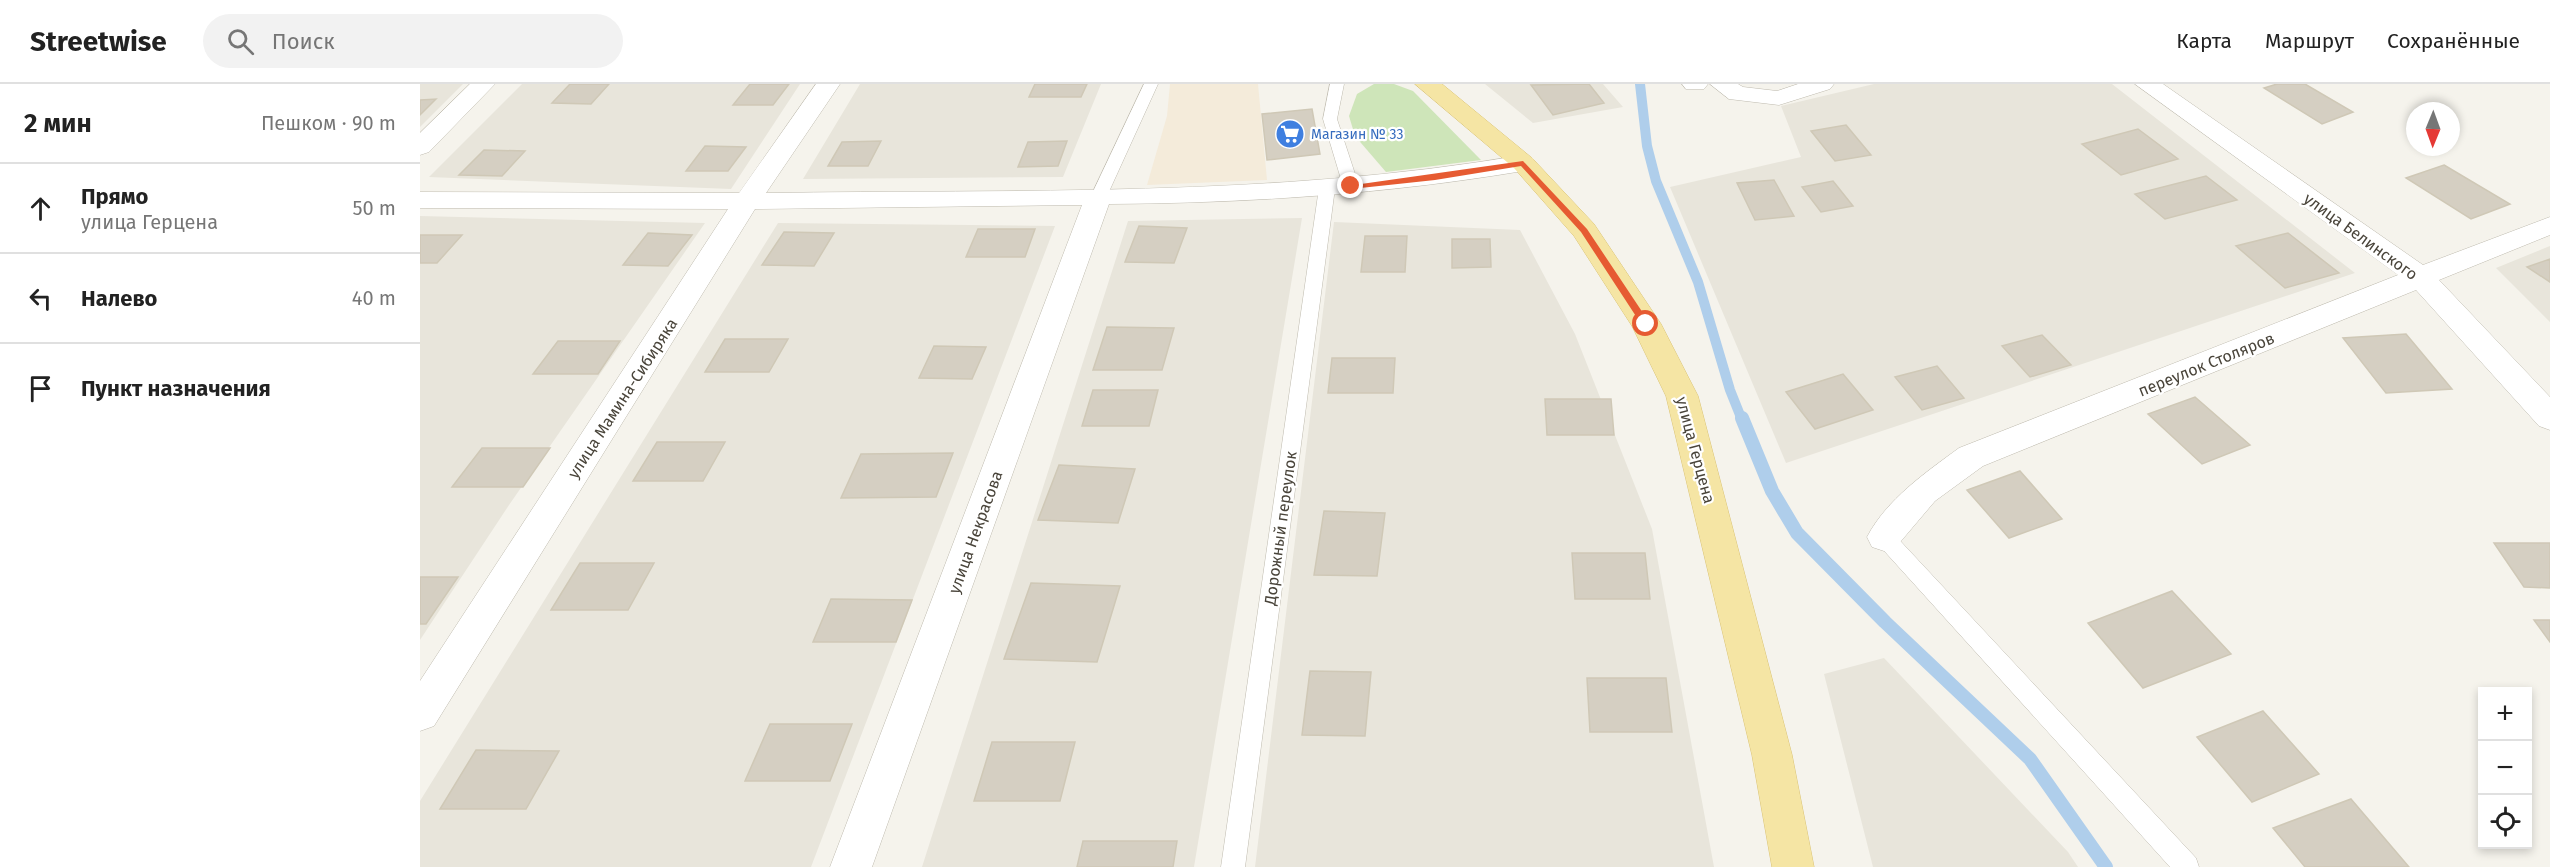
<!DOCTYPE html>
<html lang="ru">
<meta charset="utf-8">
<style>
:root{--surface:#fff;--page:#f2f2f2;--text:#222;--muted:#767676;--line:#e0e0e0}
body{margin:0;font-family:"Fira Sans",sans-serif;background:var(--page);color:var(--text)}
.controls{position:absolute;right:18px;bottom:18px;display:grid;overflow:hidden;border-radius:0px;box-shadow:0 3px 9px #0003}
.controls button{width:54px;height:54px;display:grid;place-items:center;padding:0;border:0;border-bottom:2px solid var(--line);background:var(--surface);color:var(--text);font:30px sans-serif}
.compass{position:absolute;left:1986px;top:18px;width:54px;height:54px;border-radius:50%;background:var(--surface);box-shadow:0 3px 9px #0003;rotate:181deg}
.stop{position:absolute;width:18px;height:18px;margin:-14px;border:4px solid #e65b32;border-radius:50%;background:#fff}
.stop.end{background:#e65b32;border-color:#fff;box-shadow:0 2px 6px #0008}
.list{margin:0;padding:0;list-style:none}
h2{display:flex;justify-content:space-between;align-items:center;height:78px;margin:0;padding:0 24px;font-size:26px}
h2 small{font-size:20px;font-weight:400;color:var(--muted)}
.list li{display:grid;grid-template-columns:39px 1fr auto;gap:18px;align-items:center;box-sizing:border-box;height:90px;padding:0 24px;border-top:2px solid var(--line)}
.list b{display:block;font-size:22px;white-space:nowrap}
.list p{margin:0;font-size:20px;white-space:nowrap;color:var(--muted)}
.list em{font-size:20px;font-style:normal;color:var(--muted)}
.icon{flex:none;width:33px;height:33px;fill:none;stroke:currentColor;stroke-width:2;stroke-linecap:round;stroke-linejoin:round}
.map{position:relative;flex:none;width:2130px;height:783px;overflow:hidden}
header{display:flex;align-items:center;gap:36px;box-sizing:border-box;height:84px;padding:0 30px;background:var(--surface);border-bottom:2px solid var(--line)}
header strong{font-size:28px}
nav{display:flex;gap:33px;margin-inline-start:auto;font-size:21px}
.search{width:420px;height:54px;background:var(--page);display:flex;align-items:center;gap:15px;box-sizing:border-box;padding:0 21px;border-radius:33px;color:var(--muted);font-size:22px}
main{display:flex}
aside{flex:1;background:var(--surface)}
.map>svg:first-child{display:block}
.residential{fill:#e8e5db}
.commercial{fill:#f4ebda}
.green{fill:#cee5b9}
.lines{fill:none;stroke-linecap:round;stroke-linejoin:round}
.stream-far1{stroke:#afceeb;stroke-width:10}
.stream{stroke:#afceeb;stroke-width:14}
.building{fill:#d5cfc2;stroke:#cfc8b6;stroke-width:1.5}
.lane-casing{stroke:#bfbbaf;stroke-width:1}
.street-casing{stroke:#bfbbaf;stroke-width:1}
.primary-casing{stroke:#dac375;stroke-width:1}
.lane{fill:#fff;fill-rule:evenodd}
.street{fill:#fff;fill-rule:evenodd}
.primary{fill:#f5e5a4;fill-rule:evenodd}
.route{fill:#e65b32}
.labels{text-anchor:middle;stroke-width:4.5;stroke-linejoin:round;paint-order:stroke}
.far-shop-label{font-size:14px;fill:#366cbe;stroke:#fff;text-anchor:start}
.street-label{font-size:16px;fill:#49443a;stroke:#fff}
</style>
<header>
<strong>Streetwise</strong>
<div class="search"><svg class="icon" aria-label="search" viewBox="0 0 24 24"><circle cx="10" cy="10" r="6"/><path d="M15 15l6 6"/></svg>Поиск</div>
<nav><a>Карта</a><a>Маршрут</a><a>Сохранённые</a></nav>
</header>
<main>
<aside>
<h2>2 мин<small>Пешком · 90 m</small></h2>
<ul class="list">
<li><svg class="icon" aria-label="ahead" viewBox="0 0 24 24"><path d="M12 20V5M6 11l6-6 6 6"/></svg><div><b>Прямо</b><p>улица Герцена</p></div><em>50 m</em></li>
<li><svg class="icon" aria-label="left" viewBox="0 0 24 24"><path d="M17 20v-9H6M10 6l-5 5 5 5"/></svg><div><b>Налево</b></div><em>40 m</em></li>
<li><svg class="icon" aria-label="arrive" viewBox="0 0 24 24"><path d="M6 21V4h12l-3 4 3 4H6"/></svg><div><b>Пункт назначения</b></div></li>
</ul>
</aside>
<div class="map">
<svg width="2130" height="783" viewBox="0 0 2130 783">
<rect width="100%" height="100%" fill="#f5f3ec"/>
<!-- residential -->
<path class="residential" d="M0,0H43L0,43Z
M102,0H380L311,105L9,93Z
M440,0H681L643,93L383,95Z
M1065,0H1183L1203,23L1113,39Z
M1454,0H1692L1935,189L1366,379L1250,103L1381,73L1361,22Z
M0,132L285,139L89,421L0,556Z
M882,134L774,783H502L708,137Z
M914,138L1100,146L1155,250L1232,445L1294,783H835Z
M358,139L635,142L391,783H0V717Z
M2130,162V238L2076,184Z
M1464,574L1648,768L1658,783H1453L1404,590Z"/>
<!-- commercial -->
<path class="commercial" d="M750,0H838L847,96L727,101L747,32Z"/>
<!-- green -->
<path class="green" d="M954,0H974L993,7L1061,76L966,88L935,52L929,32L937,10Z"/>
<g class="lines">
<!-- stream-far1 -->
<path class="stream-far1" d="M1220,0L1227,62L1236,97L1278,198L1310,306L1322,336"/>
<!-- stream -->
<path class="stream" d="M1322,334L1352,407L1377,449L1465,538L1610,675L1686,783"/>
</g>
<!-- building -->
<path class="building" d="M150,0H189L171,20L132,19Z
M330,0H369L353,21H313Z
M615,0H667L661,13H609Z
M1169,0L1184,19L1133,31L1111,1Z
M1857,0H1885L1933,28L1902,40L1844,4Z
M16,15L0,31V16Z
M892,25L900,70L847,76L842,30Z
M1426,41L1451,71L1415,77L1391,47Z
M1718,45L1758,75L1701,91L1662,60Z
M461,57L448,82H408L422,58Z
M647,57L638,82L598,83L608,58Z
M285,62L326,63L308,87H266Z
M64,66L105,67L82,92L39,91Z
M2024,81L2090,120L2051,135L1986,94Z
M1786,92L1817,116L1745,135L1715,110Z
M1354,96L1374,132L1335,136L1317,99Z
M1413,97L1433,122L1401,128L1382,103Z
M719,142L767,144L754,179L705,178Z
M558,145H615L605,173H546Z
M364,148L414,149L394,182L342,181Z
M228,149L272,151L248,182L203,181Z
M1868,149L1919,189L1865,204L1816,162Z
M0,151H42L17,179H0Z
M945,152H987L985,188H941Z
M1032,155H1070L1071,183L1032,184Z
M2130,175V198L2107,183Z
M687,243L754,244L742,286H673Z
M1986,250L2032,305L1966,309L1923,254Z
M1622,251L1651,281L1610,293L1582,262Z
M305,255H368L349,288H285Z
M138,257H200L178,290H113Z
M514,262L566,263L552,295L499,294Z
M912,274H975L973,309H908Z
M1517,282L1544,314L1502,326L1475,293Z
M1423,290L1453,326L1395,345L1366,308Z
M673,306H738L729,342H662Z
M1775,313L1830,361L1782,380L1728,330Z
M1125,315H1191L1194,351H1127Z
M237,358H305L283,397H213Z
M62,364H130L103,403H32Z
M533,369L516,413L421,414L441,370Z
M639,381L715,385L698,439L618,436Z
M1600,387L1642,435L1589,454L1547,406Z
M904,427L965,429L957,492L894,491Z
M2074,459H2130V504L2104,503Z
M1152,469H1225L1230,515H1155Z
M160,479H234L208,526H131Z
M0,493H38L6,540H0Z
M611,499L700,502L677,578L584,575Z
M1752,507L1811,570L1723,604L1668,539Z
M411,515L492,516L476,558H393Z
M2114,536H2130V558Z
M890,587L951,588L945,652L882,651Z
M1167,594H1246L1252,648H1170Z
M1843,627L1899,690L1832,718L1777,653Z
M350,640H432L410,697H325Z
M572,658H655L640,717H554Z
M56,666L139,667L106,725H20Z
M1931,715L1989,783H1885L1853,744Z
M663,757H757L753,783H657Z"/>
<g class="lines">
<!-- lane casing -->
<g class="lane-casing">
<path id="lane" d="M724,0H738L687,112L679,117L673,115L671,112Z
M910,0H924L917,35L939,102L931,107L923,102L903,35Z
M907,99L915,104L825,783H801L899,104Z
M1464,445L1471,447L1776,774L1779,783H1750L1457,459L1454,453L1457,447Z"/>
</g>
<!-- street casing -->
<g class="street-casing">
<path id="street" d="M50,0H75L9,68L0,71V49Z
M396,0H420L346,109C598,105 853,114 1103,71L1112,74L1116,79L1112,84L1103,87C966,110 828,119 689,120L452,783H410L662,121L335,125L14,642L0,647V597L308,125L0,124V108L319,109Z
M1262,0H1288L1284,5H1266Z
M1290,0H1318L1323,3L1357,7L1378,0H1414L1410,5L1359,21L1309,15Z
M1715,0H1743L2003,181L2130,133V151L2019,196L2130,313V346L2119,342L1996,206L1563,382L1515,417L1476,463L1464,467L1452,463L1447,453C1467,415 1505,389 1539,364L1978,191Z"/>
</g>
<!-- primary casing -->
<g class="primary-casing">
<path id="primary" d="M995,0H1022L1112,74L1174,140L1241,240L1278,312L1372,671L1394,783H1352L1332,671L1246,312L1212,242L1154,152L1094,84Z"/>
</g>
<!-- lane -->
<use href="#lane" class="lane"/>
<!-- street -->
<use href="#street" class="street"/>
<!-- primary -->
<use href="#primary" class="primary"/>
</g>
<!-- route -->
<path class="route" d="M1103,77L1167,145L1229,238V243H1223L1161,148L1101,82L1015,96L931,105L927,102Z"/>
<!-- icons -->
<defs>
<g id="supermarket-disc" transform="scale(1.5)"><circle r="9.5" fill="#3f7fe0" stroke="#fff"/><path d="M-6-5.5h2.5l.6 2H6L4.5 2H-2.5L-4.4-4H-6ZM-1.5 3.2a1.3 1.3 0 1 0 .1 0ZM3 3.2a1.3 1.3 0 1 0 .1 0Z" fill="#fff"/></g>
</defs>
<g fill-rule="evenodd">
<use href="#supermarket-disc" x="870" y="50"/>
</g>
<g class="labels">
<!-- far-shop labels -->
<g class="far-shop-label">
<text x="891" y="55">Магазин № 33</text>
</g>
<!-- street labels -->
<g class="street-label">
<text transform="translate(1941 152) rotate(36)" y="6">улица Белинского</text>
<text transform="translate(1786 280) rotate(-22)" y="6">переулок Столяров</text>
<text transform="translate(202 314) rotate(-57)" y="6">улица Мамина-Сибиряка</text>
<text transform="translate(1276 366) rotate(75)" y="6">улица Герцена</text>
<text transform="translate(860 444) rotate(-82)" y="6">Дорожный переулок</text>
<text transform="translate(555 448) rotate(-70)" y="6">улица Некрасова</text>
</g>
</g>
</svg>
<div class="controls">
<button>+</button>
<button>−</button>
<button><svg class="icon" aria-label="locate" viewBox="0 0 24 24"><circle cx="12" cy="12" r="6"/><path d="M12 2v4M12 18v4M2 12h4M18 12h4"/></svg></button>
</div>
<svg class="compass" viewBox="-18 -18 36 36"><path d="M0-13l5 13h-10z" fill="#e53935"/><path d="M0 13l5-13h-10z" fill="#767676"/></svg>
<div class="stop" style="left:1226px;top:240px"></div>
<div class="stop end" style="left:931px;top:102px"></div>
</div>
</main>
